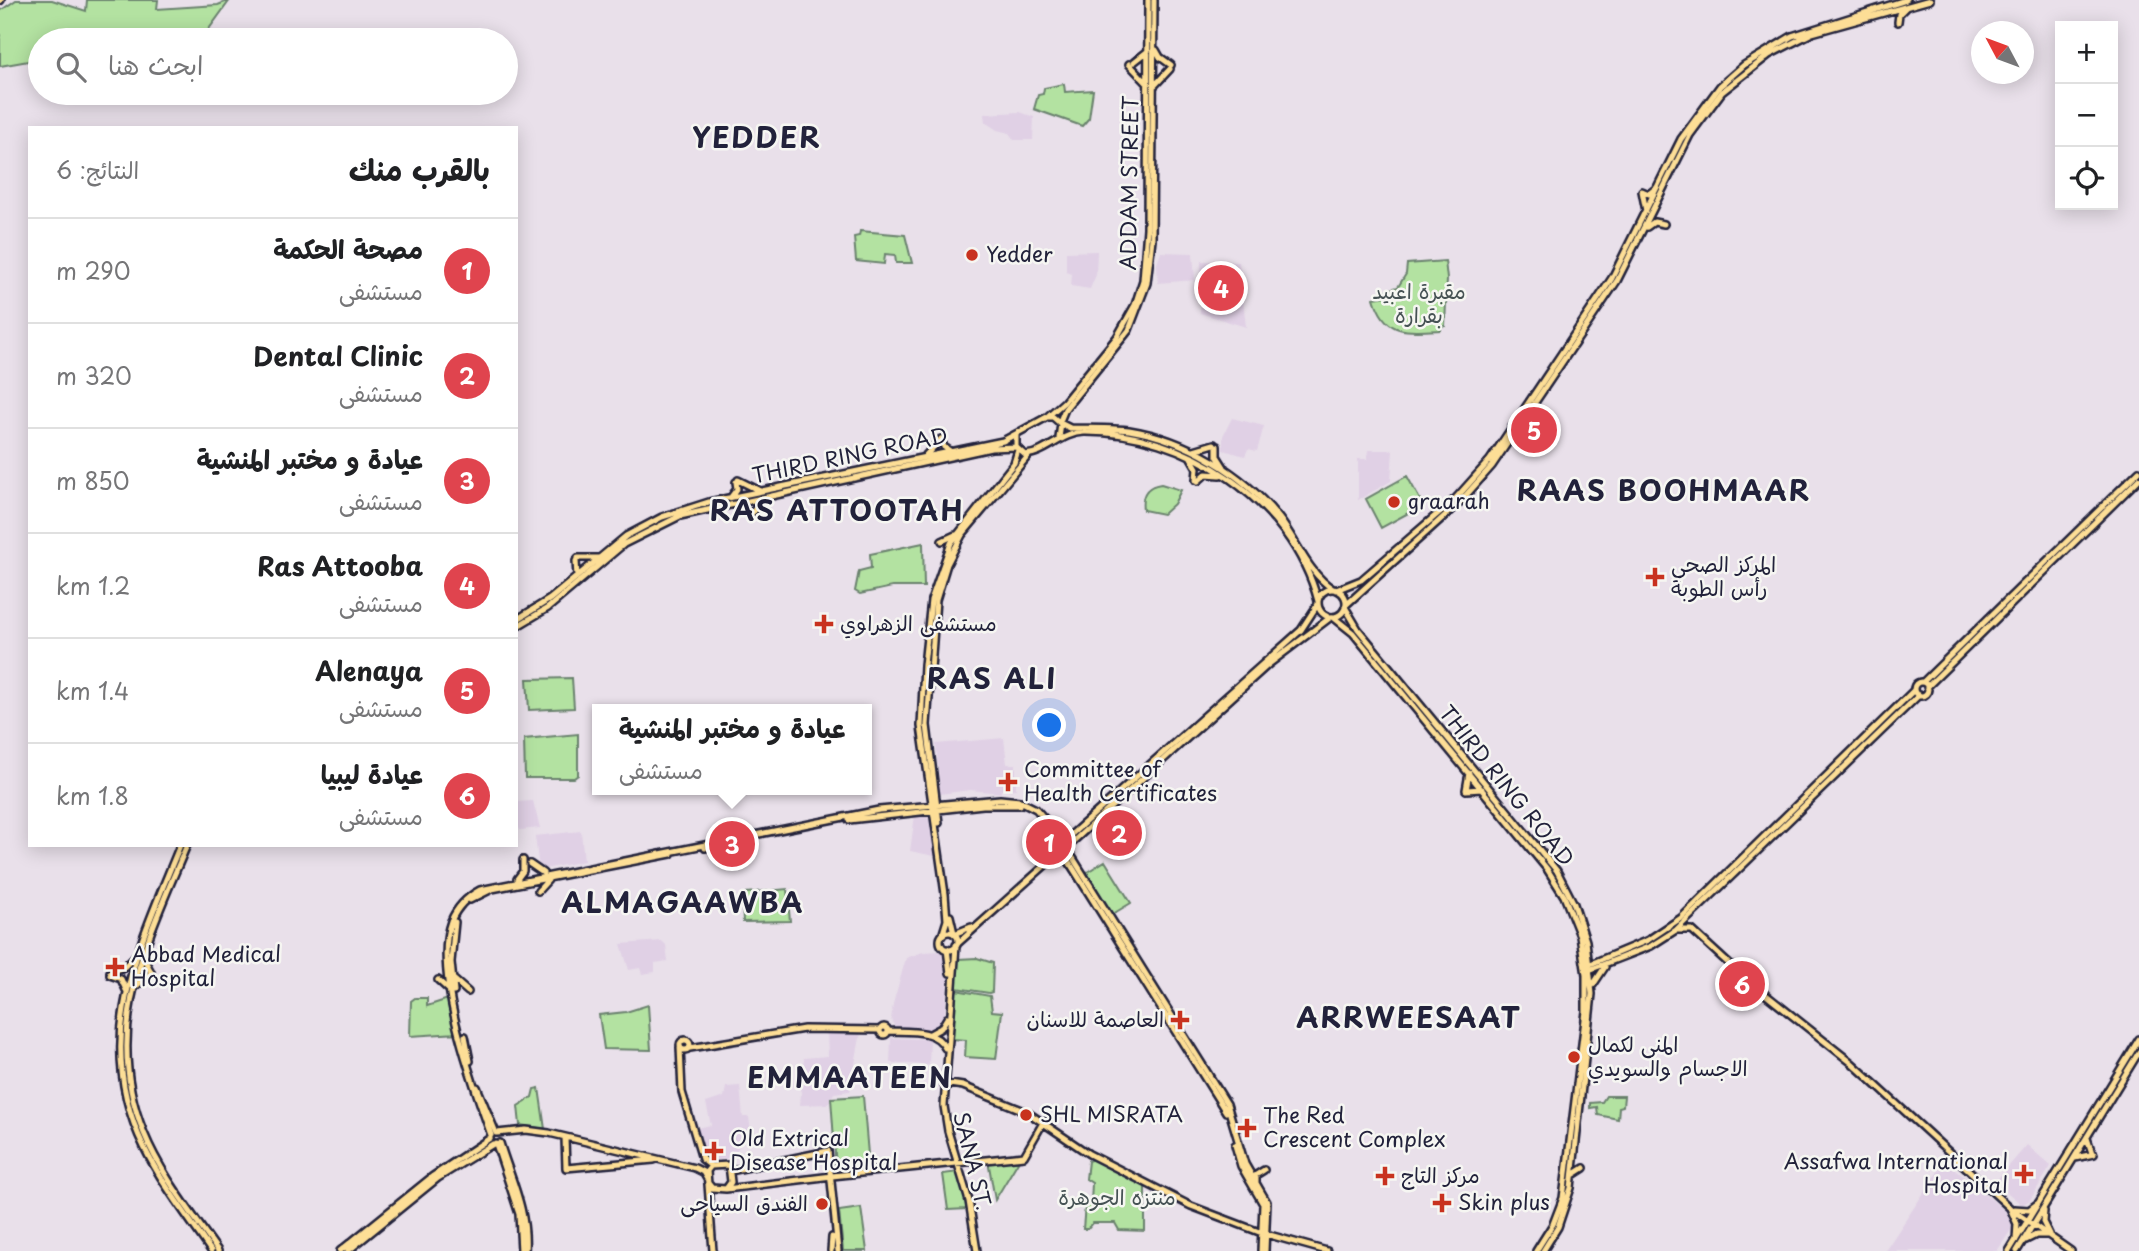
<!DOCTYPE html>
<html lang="ar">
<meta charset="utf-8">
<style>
:root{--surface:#fff;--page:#f6f6f6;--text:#202124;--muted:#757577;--line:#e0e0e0;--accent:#c8321e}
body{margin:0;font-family:"Playpen Sans","Playpen Sans Arabic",sans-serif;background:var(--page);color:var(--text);direction:rtl}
.controls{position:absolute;right:21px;top:21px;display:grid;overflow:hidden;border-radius:0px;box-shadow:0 4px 18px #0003}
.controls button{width:63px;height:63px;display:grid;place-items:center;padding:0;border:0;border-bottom:2px solid var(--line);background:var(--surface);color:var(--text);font:35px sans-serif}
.compass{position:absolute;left:1971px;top:21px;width:63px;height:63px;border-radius:50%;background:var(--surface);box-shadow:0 4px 18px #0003;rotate:311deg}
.you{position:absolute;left:1050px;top:726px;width:24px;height:24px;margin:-18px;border:5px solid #fff;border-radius:50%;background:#1a73e8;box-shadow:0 0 0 10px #1a73e833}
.badge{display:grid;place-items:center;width:46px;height:46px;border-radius:50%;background:var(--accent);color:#fff;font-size:23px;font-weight:700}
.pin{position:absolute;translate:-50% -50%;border:4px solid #fff;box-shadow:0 2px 7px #0006}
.popup{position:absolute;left:592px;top:704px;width:280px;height:91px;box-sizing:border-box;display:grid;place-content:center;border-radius:0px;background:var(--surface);filter:drop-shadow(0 2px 5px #0005);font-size:23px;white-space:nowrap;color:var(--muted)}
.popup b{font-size:26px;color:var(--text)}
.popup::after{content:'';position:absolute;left:50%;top:100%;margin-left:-14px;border:14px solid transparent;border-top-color:var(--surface)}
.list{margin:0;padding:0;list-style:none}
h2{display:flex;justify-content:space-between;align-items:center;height:91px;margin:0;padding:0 28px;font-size:30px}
h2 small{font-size:23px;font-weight:400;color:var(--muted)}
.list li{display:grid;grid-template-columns:46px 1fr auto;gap:21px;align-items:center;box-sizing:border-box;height:105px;padding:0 28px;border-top:2px solid var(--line)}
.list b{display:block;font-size:26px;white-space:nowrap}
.list p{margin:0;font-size:23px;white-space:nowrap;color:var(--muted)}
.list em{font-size:23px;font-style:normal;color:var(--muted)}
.icon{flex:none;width:38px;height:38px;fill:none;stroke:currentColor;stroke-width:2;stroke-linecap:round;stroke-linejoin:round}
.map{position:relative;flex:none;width:2139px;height:1251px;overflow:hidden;direction:ltr}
.search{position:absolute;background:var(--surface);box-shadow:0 4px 18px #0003;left:28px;top:28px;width:490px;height:77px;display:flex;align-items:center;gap:18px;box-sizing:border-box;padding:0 24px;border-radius:38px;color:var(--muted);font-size:26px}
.panel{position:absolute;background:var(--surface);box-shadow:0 4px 18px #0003;left:28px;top:126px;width:490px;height:721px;border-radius:0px;direction:rtl}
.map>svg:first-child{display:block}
.built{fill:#e0d0e5}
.green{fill:#b3e2a1;stroke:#6a826e;stroke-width:2}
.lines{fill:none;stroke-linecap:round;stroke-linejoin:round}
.major-casing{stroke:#22223b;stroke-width:10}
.major{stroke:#fdde96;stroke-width:5}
.poi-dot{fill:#c8321e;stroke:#f6f6f2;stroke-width:2.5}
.labels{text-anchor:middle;stroke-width:5;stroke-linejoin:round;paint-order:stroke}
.street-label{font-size:21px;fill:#22223b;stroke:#f6f6f2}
.poi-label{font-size:21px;fill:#22223b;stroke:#f6f6f2;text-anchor:start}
.park-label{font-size:21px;fill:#465254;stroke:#f6f6f2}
.district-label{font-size:28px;font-weight:bold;letter-spacing:2px;fill:#22223b;stroke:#f6f6f2}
</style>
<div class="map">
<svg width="2139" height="1251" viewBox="0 0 2139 1251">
<rect width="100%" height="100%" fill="#e9e0ea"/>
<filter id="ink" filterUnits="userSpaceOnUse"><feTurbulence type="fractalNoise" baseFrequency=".0143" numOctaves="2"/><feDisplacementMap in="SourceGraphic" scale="14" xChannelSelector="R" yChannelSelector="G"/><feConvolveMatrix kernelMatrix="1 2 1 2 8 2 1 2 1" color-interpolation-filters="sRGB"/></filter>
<g filter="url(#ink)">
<!-- built -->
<path class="built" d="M1020,112L1034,117L1033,140H1014L1009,133L997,130L985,122L984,114Z
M1097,251L1096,275L1090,289L1071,286L1072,274L1066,272V252Z
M1161,252L1193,253L1195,280L1158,283L1157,264Z
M1201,261L1239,262L1246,327L1200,313Z
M1232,418L1264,426L1257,451L1248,449L1245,456L1223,450V436Z
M1368,450H1393L1391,481L1358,500V459H1367Z
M1004,738L1007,764H1016V789L1001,790V793L970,790L940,794L936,744Z
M533,801L540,828L520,830L516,822V802Z
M920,814L929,816L932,821L939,857L910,851L915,815Z
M581,831L584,861L539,870L535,836Z
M662,941L666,945L668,961L655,963V972L642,974L640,968L629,970L621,944Z
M942,951L950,958L944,1022L937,1029L895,1028L891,1019L893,1004L906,958L923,952Z
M827,1031L861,1032L850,1091L834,1093L828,1104L800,1105L804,1058L828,1056Z
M891,1038L930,1039L929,1065L890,1063Z
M740,1086L743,1117H749L751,1132L730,1158L705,1162L697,1128L711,1125L706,1103L724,1097L726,1087Z
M2027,1145L2051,1166L2030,1200L2022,1205L1995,1182Z
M1945,1161L2009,1214L2013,1227L1997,1251H1885Z"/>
<!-- green -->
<path class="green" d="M16,0H52L86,11L87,0H158L157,9L218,5L230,0L201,40H40V59L0,66V11Z
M1064,84L1065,92L1093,90L1089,118L1082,126L1034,109L1038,95L1043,94L1044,88Z
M860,231L905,235L912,263H896L895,255L885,254L884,264L856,261L854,237L859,236Z
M1445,261L1447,279L1445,326H1441V330C1407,331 1386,337 1374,298L1385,296L1387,290L1398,287L1406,274L1407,264Z
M1407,476L1423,505L1381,528L1366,499Z
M1161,484L1181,490L1174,504L1163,514L1143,510C1141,495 1146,486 1161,484Z
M923,543L924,587H892L860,594L855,591L859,571L871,568L870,554Z
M572,678L574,708L529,710L527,679Z
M578,734V775L574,778H525L524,739Z
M1105,861L1131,903L1111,915L1084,874Z
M787,889L790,921L743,922L742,898L746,893Z
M977,958L993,963L992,992L989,993L956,988L958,959Z
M956,990L990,996L992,1011L1002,1012L996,1059L965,1057L966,1040L952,1039Z
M415,998H427V1006L451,998L458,1033L410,1036L411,1001Z
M648,1005L651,1050L604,1049L599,1015L626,1012Z
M539,1088L545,1129L520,1125L518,1106L532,1097L534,1089Z
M863,1096L869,1166L836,1168L831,1098Z
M1606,1096H1624L1623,1106L1619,1107L1618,1119L1598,1115L1597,1107L1590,1108V1103L1602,1102Z
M1022,1155L995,1200L988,1160Z
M1093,1159L1145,1184V1231L1119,1230L1115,1223H1093L1088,1229H1083L1085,1205L1091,1203L1092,1183L1086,1179L1088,1161Z
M958,1172L967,1209L948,1210L943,1174Z
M861,1208L867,1251H843L839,1211Z"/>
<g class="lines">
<!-- major casing -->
<g class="major-casing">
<path id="major" d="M0,1L1,0
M1898,22L1899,14L1906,7
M1156,50L1160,57L1171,65
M1134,62L1148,51
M1129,64L1148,84
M1155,85L1170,69
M1646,211L1642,191L1649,194L1655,189
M1647,227L1654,222L1664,224
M1048,416L1064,402L1117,337L1135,305L1143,280L1147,228L1148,0
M1060,421L1065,409L1129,330L1147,283L1152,239L1154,0
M1062,424L1070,428C1090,428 1109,428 1129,430C1186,439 1243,473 1279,518C1297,541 1308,573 1333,589
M1016,435V447L1025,455C1046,454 1061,433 1084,432C1185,431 1291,500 1318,601
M1217,446V456L1224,467
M1194,450L1214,444
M926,455L941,439L944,447L950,451
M1190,456L1197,468L1196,480
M738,480L760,491
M1198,481L1206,474L1220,475
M731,497L737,489L736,482
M736,504L749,513
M752,513L763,499
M942,541L955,535
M578,558H598
M576,561L577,577
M1318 603a14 14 0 1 1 28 0a14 14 0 1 1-28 0Z
M1336,590L1361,580L1456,498L1490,460L1612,278L1681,139L1720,86L1744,65L1792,36L1906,0
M1346,605L1460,502L1492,466L1617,281L1690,135L1722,92L1769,55L1812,33L1930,0
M1345,607L1358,629L1557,871L1574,904L1586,941L1592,994L1571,1188L1558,1227L1543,1251
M1333,617L1353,633L1547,869L1564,896L1580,936L1586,975V1011L1563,1198L1553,1224L1536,1251
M516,620L550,599L626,536L662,517L709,502L1003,441L1047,417H1053L1061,424L1059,438
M516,627L548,608L624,544L680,516L991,448L1016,447
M1923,682L2139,471
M1914 689a7 7 0 1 1 14 0a7 7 0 1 1-14 0Z
M1927,687L2139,479
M1469,773L1466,790L1482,789
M849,820L983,805H1020
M939,823L927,725L936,600L947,564L962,535L1029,455
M1064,841L1301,630L1318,604
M180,845C139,947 91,1039 144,1147C162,1184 188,1217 211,1251
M187,845C147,941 101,1029 144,1133C161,1175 192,1213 218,1251
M1068,846L1269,664L1331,617
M705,848L750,839
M1068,850L1227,1104L1245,1164L1267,1202L1265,1251
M1064,854L1226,1112
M530,864L543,873
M517,879L523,871V860
M538,891L548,880
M470,900L492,889L671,854
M950,916L954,933
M1676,930H1692L1741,975L1852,1063L2010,1208L2017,1224L2016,1240
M940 941a9 9 0 1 1 18 0a9 9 0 1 1-18 0Z
M954,934L971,927
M942,936L947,920L945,894L921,726L924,665L931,600L951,543L1014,463L1018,450
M956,945L1059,853
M956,946L944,1106L948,1131L969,1201L977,1251
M947,949L950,973
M143,957L151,972
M1588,965L1648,940L1681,918L1914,690
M1589,970L1651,946L1676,930L1919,695
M110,972L124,967L135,956
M110,975L121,979L126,990
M452,978L468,992
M438,980L449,990
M1593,985L1605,967
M134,988L150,974
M454,992L451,962L455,922
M880 1031a4 4 0 1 1 8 0a4 4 0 1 1-8 0Z
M888,1031C907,1032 936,1028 945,1048
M930,1034L941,1028L947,1018
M465,1036L470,1061
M680 1045a5 5 0 1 1 10 0a5 5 0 1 1-10 0Z
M680,1047L682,1092L702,1159L711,1166
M690,1048L804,1029L880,1030
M943,1083L963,1086L1027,1112L1089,1154L1191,1206L1262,1233
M477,1087L496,1133
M497,1133L526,1130L549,1133L695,1168L703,1172L707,1179
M491,1135C473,1084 432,972 451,921C457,907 467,897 480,890L879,810L1000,799L1020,801L1036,809L1067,844L1068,850L1063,854L1056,849L1062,841
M565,1138L566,1168L654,1160
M2087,1138L2092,1153
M500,1143C511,1179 528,1212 525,1251
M496,1144L519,1214L521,1251
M1235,1145L1241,1166L1263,1204L1261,1251
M2075,1158L2094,1154
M730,1171L828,1151L838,1251
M1573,1175L1584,1168
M832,1176L1024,1156L1044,1121
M1256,1182V1175L1264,1170
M708,1183L712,1188L726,1189L731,1182L729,1165L711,1166L707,1171L713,1251
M726,1189L832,1176
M2014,1209L2029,1210L2037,1204
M2044,1211L2043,1222L2049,1234
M2015,1212L2071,1251
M1266,1234L1327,1251
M2026,1240L2036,1235H2046
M340,1251L433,1176L490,1138
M348,1251L438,1178L493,1144
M831,1251L832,1237
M2009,1251L2139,1039
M2017,1251L2139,1052"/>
</g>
<!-- major -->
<use href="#major" class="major"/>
</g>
</g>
<!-- markers -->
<g class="poi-dot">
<circle cx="972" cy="255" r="7"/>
<circle cx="1394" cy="502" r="7"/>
<path d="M1651.5 566.5h7v7h7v7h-7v7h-7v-7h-7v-7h7z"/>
<path d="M820.5 613.5h7v7h7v7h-7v7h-7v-7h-7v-7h7z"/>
<path d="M1004.5 771.5h7v7h7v7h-7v7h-7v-7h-7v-7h7z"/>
<path d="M111.5 956.5h7v7h7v7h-7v7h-7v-7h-7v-7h7z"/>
<path d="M1176.5 1009.5h7v7h7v7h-7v7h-7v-7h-7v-7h7z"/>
<circle cx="1574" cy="1057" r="7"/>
<circle cx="1026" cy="1115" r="7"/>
<path d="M1243.5 1117.5h7v7h7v7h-7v7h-7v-7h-7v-7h7z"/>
<path d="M710.5 1140.5h7v7h7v7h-7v7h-7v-7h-7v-7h7z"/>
<path d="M2020.5 1163.5h7v7h7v7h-7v7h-7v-7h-7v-7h7z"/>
<path d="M1381.5 1165.5h7v7h7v7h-7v7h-7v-7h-7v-7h7z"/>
<path d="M1438.5 1192.5h7v7h7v7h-7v7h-7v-7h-7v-7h7z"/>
<circle cx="822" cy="1204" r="7"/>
</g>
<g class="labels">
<!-- street labels -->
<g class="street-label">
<text transform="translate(1130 183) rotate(-89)" y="7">ADDAM STREET</text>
<text transform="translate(850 456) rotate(-12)" y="7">THIRD RING ROAD</text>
<text transform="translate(1506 786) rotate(51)" y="7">THIRD RING ROAD</text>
<text transform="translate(972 1161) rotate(76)" y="7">SANA ST.</text>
</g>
<!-- poi labels -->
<g class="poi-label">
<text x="986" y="262">Yedder</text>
<text x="1408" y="509">graarah</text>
<text x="1671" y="572">المركز الصحي<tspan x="1671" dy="24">رأس الطوبة</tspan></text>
<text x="840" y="631">مستشفى الزهراوي</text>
<text x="1024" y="777">Committee of<tspan x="1024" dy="24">Health Certificates</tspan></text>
<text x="131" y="962">Abbad Medical<tspan x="131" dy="24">Hospital</tspan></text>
<text x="1164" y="1027" text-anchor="end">العاصمة للاسنان</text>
<text x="1588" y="1052">المنى لكمال<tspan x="1588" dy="24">الاجسام والسويدي</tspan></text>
<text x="1040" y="1122">SHL MISRATA</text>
<text x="1263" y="1123">The Red<tspan x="1263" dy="24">Crescent Complex</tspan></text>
<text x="730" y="1146">Old Extrical<tspan x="730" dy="24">Disease Hospital</tspan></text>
<text x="2008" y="1169" text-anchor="end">Assafwa International<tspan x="2008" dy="24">Hospital</tspan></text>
<text x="1401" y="1183">مركز التاج</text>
<text x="1458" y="1210">Skin plus</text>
<text x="808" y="1211" text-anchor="end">الفندق السياحى</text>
</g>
<!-- park labels -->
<g class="park-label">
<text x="1419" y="299">مقبرة اعبيد<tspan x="1419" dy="24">بقرارة</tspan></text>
<text x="1117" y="1205">منتزه الجوهرة</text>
</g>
<!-- district labels -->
<g class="district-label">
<text x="757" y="148">YEDDER</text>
<text x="1664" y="501">RAAS BOOHMAAR</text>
<text x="837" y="521">RAS ATTOOTAH</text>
<text x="992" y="689">RAS ALI</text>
<text x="683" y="913">ALMAGAAWBA</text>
<text x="1409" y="1028">ARRWEESAAT</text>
<text x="850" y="1088">EMMAATEEN</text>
</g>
</g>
</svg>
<div class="controls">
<button>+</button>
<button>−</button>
<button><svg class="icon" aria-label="locate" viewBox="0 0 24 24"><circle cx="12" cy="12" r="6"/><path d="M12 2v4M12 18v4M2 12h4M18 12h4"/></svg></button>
</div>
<svg class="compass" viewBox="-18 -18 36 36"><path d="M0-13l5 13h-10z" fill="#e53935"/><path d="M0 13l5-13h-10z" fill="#757577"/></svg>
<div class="you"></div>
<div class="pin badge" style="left:1049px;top:842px;background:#e0444e">1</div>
<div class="pin badge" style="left:1119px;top:833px;background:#e0444e">2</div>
<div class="pin badge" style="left:732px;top:844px;background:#e0444e">3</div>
<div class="popup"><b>عيادة و مختبر المنشية</b>مستشفى</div>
<div class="pin badge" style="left:1221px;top:288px;background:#e0444e">4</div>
<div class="pin badge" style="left:1534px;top:430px;background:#e0444e">5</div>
<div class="pin badge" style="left:1742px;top:984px;background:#e0444e">6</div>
<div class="search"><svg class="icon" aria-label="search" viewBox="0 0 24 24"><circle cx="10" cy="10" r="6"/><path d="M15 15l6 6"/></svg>ابحث هنا</div>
<section class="panel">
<h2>بالقرب منك<small>النتائج: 6</small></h2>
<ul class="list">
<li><span class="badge" style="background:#e0444e">1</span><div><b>مصحة الحكمة</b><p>مستشفى</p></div><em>290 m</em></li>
<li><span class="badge" style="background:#e0444e">2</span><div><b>Dental Clinic</b><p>مستشفى</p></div><em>320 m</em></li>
<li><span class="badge" style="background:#e0444e">3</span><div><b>عيادة و مختبر المنشية</b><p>مستشفى</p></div><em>850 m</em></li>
<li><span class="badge" style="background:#e0444e">4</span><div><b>Ras Attooba</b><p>مستشفى</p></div><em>1.2 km</em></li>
<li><span class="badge" style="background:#e0444e">5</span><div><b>Alenaya</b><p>مستشفى</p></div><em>1.4 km</em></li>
<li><span class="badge" style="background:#e0444e">6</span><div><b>عيادة ليبيا</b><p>مستشفى</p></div><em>1.8 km</em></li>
</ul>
</section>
</div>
